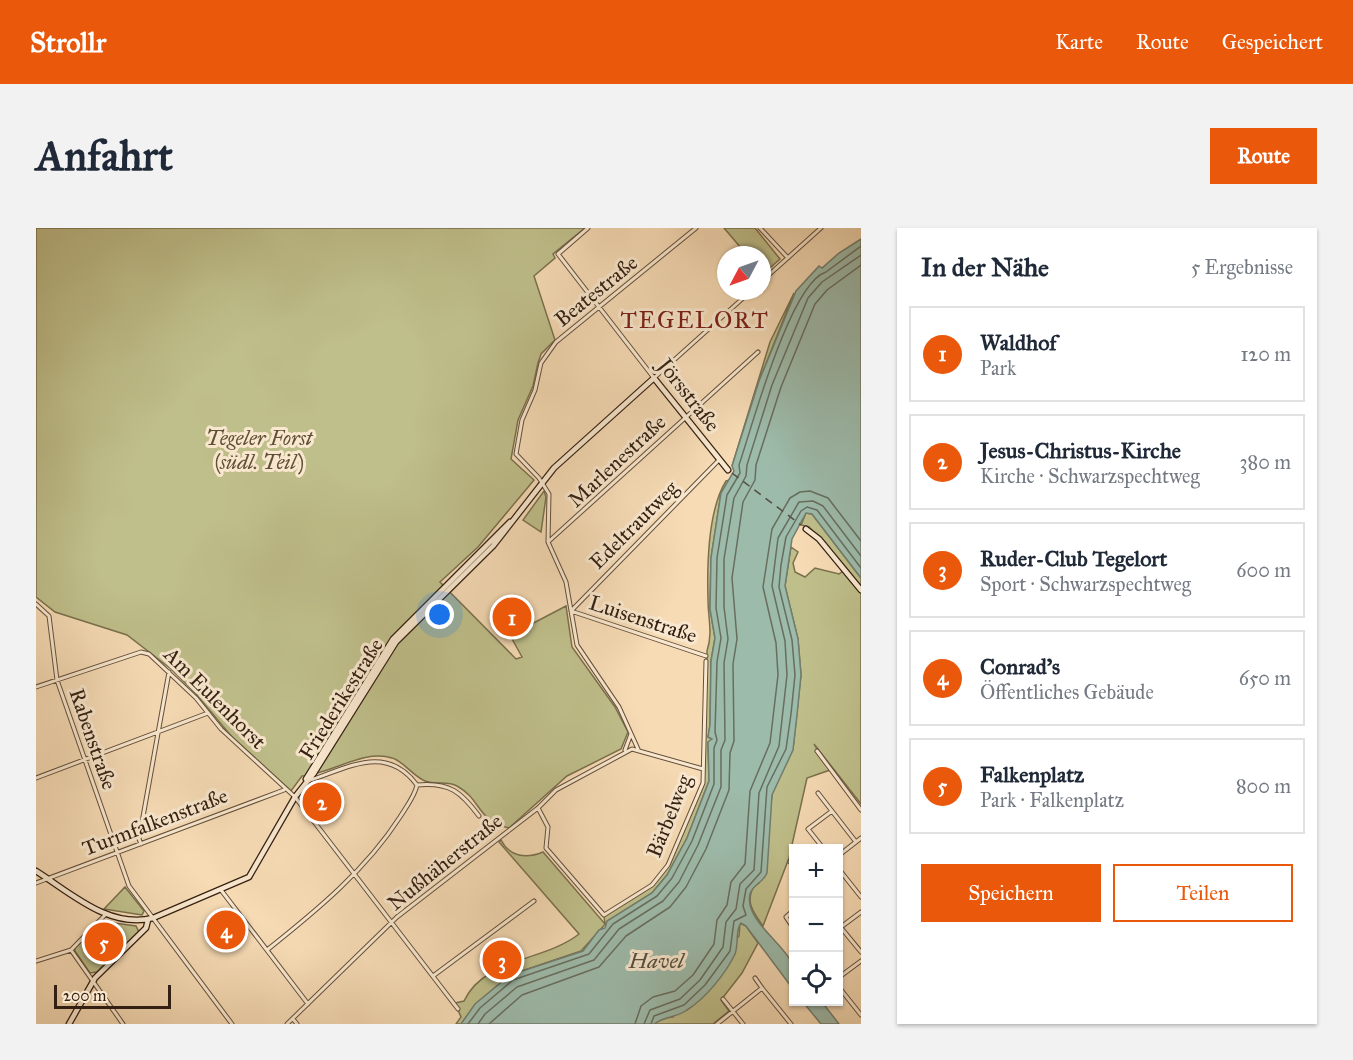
<!DOCTYPE html>
<html lang="de">
<meta charset="utf-8">
<style>
:root{--surface:#fff;--page:#f2f2f3;--text:#1f2937;--muted:#747a83;--line:#e0e1e3;--accent:#ea580c}
body{margin:0;font-family:"IM FELL Great Primer",serif;background:var(--page);color:var(--text)}
.controls{position:absolute;right:18px;bottom:18px;display:grid;overflow:hidden;border-radius:0px;box-shadow:0 2px 4px #0004}
.controls button{width:54px;height:54px;display:grid;place-items:center;padding:0;border:0;border-bottom:2px solid var(--line);background:var(--surface);color:var(--text);font:30px sans-serif}
.compass{position:absolute;left:681px;top:18px;width:54px;height:54px;border-radius:50%;background:var(--surface);box-shadow:0 2px 4px #0004;rotate:229deg}
.scale{position:absolute;left:18px;bottom:15px;width:117px;box-sizing:border-box;padding-left:6px;border:3px solid #342012;border-top:0;font-size:16px;line-height:21px;white-space:nowrap;color:#342012;-webkit-text-stroke:4px #f9e8cf;paint-order:stroke}
.you{position:absolute;left:404px;top:387px;width:21px;height:21px;margin:-15px;border:4px solid #fff;border-radius:50%;background:#1a73e8;box-shadow:0 0 0 9px #1a73e833}
.badge{display:grid;place-items:center;width:39px;height:39px;border-radius:50%;background:var(--accent);color:#fff;font-size:20px;font-weight:700}
.pin{position:absolute;translate:-50% -50%;border:3px solid #fff;box-shadow:0 2px 6px #0006}
.list{margin:0;padding:0;list-style:none}
h2{display:flex;justify-content:space-between;align-items:center;height:78px;margin:0;padding:0 24px;font-size:26px}
h2 small{font-size:20px;font-weight:400;color:var(--muted)}
.list li{display:grid;grid-template-columns:39px 1fr auto;gap:18px;align-items:center;box-sizing:border-box;height:96px;margin:0 12px 12px;padding:0 12px;border:2px solid var(--line);border-radius:0px}
.list b{display:block;font-size:22px;white-space:nowrap}
.list p{margin:0;font-size:20px;white-space:nowrap;color:var(--muted)}
.list em{font-size:20px;font-style:normal;color:var(--muted)}
.actions{display:flex;gap:12px;padding:18px 24px}
.actions a{flex:1;padding:14px 0;border:2px solid var(--accent);border-radius:0px;text-align:center;font-size:21px;color:var(--accent)}
.actions .main{background:var(--accent);color:#fff}
.icon{flex:none;width:33px;height:33px;fill:none;stroke:currentColor;stroke-width:2;stroke-linecap:round;stroke-linejoin:round}
.map{position:relative;flex:none;width:825px;height:796px;overflow:hidden;border-radius:0px}
header{display:flex;align-items:center;gap:36px;box-sizing:border-box;height:84px;padding:0 30px;background:var(--accent);color:#fff}
header strong{font-size:28px}
nav{display:flex;gap:33px;margin-inline-start:auto;font-size:21px}
.intro{display:flex;align-items:center;justify-content:space-between;box-sizing:border-box;height:144px;padding:0 36px}
h1{margin:0;font-size:42px}
.button{padding:15px 27px;border-radius:0px;background:var(--accent);color:#fff;font-size:21px;font-weight:700}
main{display:flex;gap:36px;padding:0 36px}
aside{flex:1;background:var(--surface);border-radius:0px;box-shadow:0 2px 4px #0004}
.map>svg:first-child{display:block}
.green{fill:#bfbf8b;stroke:#7a704e;stroke-width:1.5}
.water{fill:#9dbbab;stroke:#737d6e;stroke-width:1.5}
.lines{fill:none;stroke-linecap:round;stroke-linejoin:round}
.shore{stroke:#686e5e;stroke-width:1.5}
.ferry{stroke:#544e40;stroke-width:1.5;stroke-dasharray:8 6;stroke-linecap:butt}
.street-casing{stroke:#644f3b;stroke-width:5}
.secondary-casing{stroke:#342012;stroke-width:7}
.street{stroke:#f9e8cf;stroke-width:3}
.secondary{stroke:#f9e8cf;stroke-width:4.5}
.labels{text-anchor:middle;stroke-width:6;stroke-linejoin:round;paint-order:stroke}
.street-label{font-size:21px;fill:#342012;stroke:#f9e8cf}
.park-label{font-size:21px;font-style:italic;fill:#5e5036;stroke:#f9e8cf}
.water-label{font-size:22px;font-style:italic;fill:#544e40;stroke:#f9e8cf}
.quarter-label{font-size:24px;letter-spacing:1.5px;fill:#7a1f14;stroke:#f9e8cf}
</style>
<header>
<strong>Strollr</strong>
<nav><a>Karte</a><a>Route</a><a>Gespeichert</a></nav>
</header>
<div class="intro"><h1>Anfahrt</h1><a class="button">Route</a></div>
<main>
<div class="map">
<svg width="825" height="796" viewBox="0 0 825 796">
<rect width="100%" height="100%" fill="#f6dbb5"/>
<filter id="stains"><feTurbulence type="fractalNoise" baseFrequency=".00333" numOctaves="4"/><feColorMatrix values="0 0 0 0 .2 0 0 0 0 .09 0 0 0 0 .02 0 0 0 .5 -.17"/></filter>
<radialGradient id="worn" r=".72"><stop offset=".6" stop-color="#630" stop-opacity="0"/><stop offset="1" stop-color="#630" stop-opacity=".3"/></radialGradient>
<!-- green -->
<path class="green" d="M0,0H549L517,26L519,30L498,48L519,112L505,126L502,135L497,158L482,192L475,231L498,252L442,319L404,354L480,431L486,429L475,409L469,410L530,378L536,419L579,479L592,504L585,521L531,548L473,600C440,592 446,572 421,558C412,553 399,557 389,553C377,548 366,532 356,530C327,521 295,546 266,548L255,563L196,509L160,466L135,441L91,407L19,384L0,369Z
M688,0H719L744,31L727,46L726,27H711Z
M758,65L723,153L696,238L734,114Z
M694,252L685,265L675,330L674,381L679,410L675,433L674,497L672,509L676,511L672,514L673,553L651,610L631,647L616,665L572,693L545,723L474,747L440,776L425,796H420L425,789L419,775L428,773C448,730 509,733 543,706L463,614L465,612C474,629 490,631 507,624L569,696L568,688L616,658L633,638L668,556L671,423C677,405 672,390 672,372C671,338 672,282 690,253Z
M508,263L510,269L505,304L487,292Z
M770,285L776,286L825,350V362L773,299L765,297Z
M755,319L762,324L757,335L759,344L769,349L779,340L803,346L807,343L825,365V576L778,516L794,542L771,550L753,630L727,698C717,684 709,674 718,658L723,655L737,561L757,521L765,447L762,411L749,358Z
M89,659L108,683L106,687L68,681Z
M64,693L100,698L103,704L61,744L54,745L39,723V719Z
M704,695L710,698L722,715L706,745L685,772L693,783L677,796H618L627,790L637,789L703,708Z"/>
<!-- water -->
<path class="water" d="M825,11V350L776,286L770,285L756,311L749,358L762,411L765,447L761,487L757,522L736,567L731,645C727,655 717,656 714,666C708,692 749,716 757,737C760,743 758,754 757,761L710,698L705,695C699,702 703,716 699,726C690,745 670,770 651,782C640,790 629,788 618,796H425L439,776L474,747L547,723L563,702L569,700L571,693L616,665L631,647L651,610L673,553L672,514L676,511L672,509L674,497L675,433L679,410L674,381L675,330L685,265L698,243L696,238L723,153L760,63L783,38L786,40L803,25Z
M767,774H786L803,796H785Z"/>
<g class="lines">
<!-- shore -->
<path class="shore" d="M432,796L444,780L477,752L553,726L577,696L621,668L636,650L656,613L678,556V520L681,512L679,504L681,434L685,410L680,380L681,330L691,267L704,245L703,237C716,199 754,55 790,44L825,18
M442,796L449,786L481,759L558,732L583,701L627,673L643,654L662,617L685,559V522L689,512L688,435L692,411L688,379V331L698,270L710,248L711,237L736,157L772,70L786,54L825,27
M453,796L486,767L563,739L590,708L634,679L650,659L670,621L693,562L694,525L698,513L697,436L701,411L696,350L707,274L719,252L720,237L745,159L779,76L791,62L825,37
M599,796L605,778L617,769L639,763L657,747L678,716L681,692L691,677L695,654L709,636L714,563L734,515L742,447L740,415L727,359L736,301L754,270L764,264L774,263L792,270L825,313
M608,796L614,782L644,771L664,752L687,719L690,694L700,681L704,656L718,642L723,565L743,518L751,447L749,413L736,358L742,310L763,274L777,273L787,278L825,328
M615,796L618,788L648,777L669,757L694,723L698,693L710,687L707,678L710,661L725,644L731,559L750,521L755,486L759,447L756,412L743,359L745,337L750,309L765,283L771,279L781,282L825,340"/>
<!-- ferry -->
<path class="ferry" d="M696,245L765,297"/>
<!-- street casing -->
<g class="street-casing">
<path id="street" d="M552,0L522,26L618,150L715,63
M724,0L752,30
M726,53L785,0
M512,314L722,124
M0,376L13,388L21,452L93,658L196,796
M535,383L682,233
M535,383L670,428
M0,459L105,424L113,426L160,470L185,501L259,569L422,781
M602,521L583,479L541,417L530,354L512,314L513,266L503,250L480,226L486,192L499,162L505,135L520,114L660,0
M589,522L595,506
M781,523L825,582
M0,550L172,485
M272,553C312,540 350,515 381,557
M381,557C414,554 425,564 443,588
M782,565L820,614
M502,580L512,599L510,620L568,687L616,657L632,637L667,555L670,433
M105,616L103,611L133,444
M787,620L772,601L796,583
M802,628L825,610
M754,634L758,638
M802,640L825,669
M0,655L248,562
M185,662L272,776
M758,682L750,689L758,701
M802,696L825,724
M805,699L825,684
M35,722L87,796
M231,722C280,683 330,642 364,589C370,579 379,568 381,557
M0,733L35,722L69,687
M397,748L498,673
M719,750L726,760
M802,750L825,733
M802,758L825,787
M687,771L707,796
M257,791L261,796
M251,796L361,689L502,580L520,562L596,521L667,541
M681,796L726,760L755,796"/>
</g>
<!-- secondary casing -->
<g class="secondary-casing">
<path id="secondary" d="M770,301L783,311L825,362
M270,551L357,411L474,294
M0,643C35,665 73,701 117,690L213,649L259,569L278,545L360,414L457,318L518,240L618,150L692,242
M33,796L59,750L110,700L112,692"/>
</g>
<!-- street -->
<use href="#street" class="street"/>
<!-- secondary -->
<use href="#secondary" class="secondary"/>
</g>
<g class="labels">
<!-- street labels -->
<g class="street-label">
<text transform="translate(560 63) rotate(-39)" y="7">Beatestraße</text>
<text transform="translate(653 167) rotate(52)" y="7">Jörsstraße</text>
<text transform="translate(581 233) rotate(-43)" y="7">Marlenestraße</text>
<text transform="translate(598 297) rotate(-45)" y="7">Edeltrautweg</text>
<text transform="translate(607 391) rotate(18)" y="7">Luisenstraße</text>
<text transform="translate(179 470) rotate(45)" y="7">Am Eulenhorst</text>
<text transform="translate(305 471) rotate(-58)" y="7">Friederikestraße</text>
<text transform="translate(57 511) rotate(71)" y="7">Rabenstraße</text>
<text transform="translate(633 588) rotate(-68)" y="7">Bärbelweg</text>
<text transform="translate(119 594) rotate(-21)" y="7">Turmfalkenstraße</text>
<text transform="translate(409 634) rotate(-39)" y="7">Nußhäherstraße</text>
</g>
<!-- park labels -->
<g class="park-label">
<text x="223" y="217">Tegeler Forst<tspan x="223" dy="24">(südl. Teil)</tspan></text>
</g>
<!-- water labels -->
<g class="water-label">
<text x="620" y="740">Havel</text>
</g>
<!-- quarter labels -->
<g class="quarter-label">
<text x="659" y="100">TEGELORT</text>
</g>
</g>
<rect width="100%" height="100%" filter="url(#stains)"/>
<rect width="100%" height="100%" fill="url(#worn)"/>
</svg>
<div class="controls">
<button>+</button>
<button>−</button>
<button><svg class="icon" aria-label="locate" viewBox="0 0 24 24"><circle cx="12" cy="12" r="6"/><path d="M12 2v4M12 18v4M2 12h4M18 12h4"/></svg></button>
</div>
<svg class="compass" viewBox="-18 -18 36 36"><path d="M0-13l5 13h-10z" fill="#e53935"/><path d="M0 13l5-13h-10z" fill="#747a83"/></svg>
<div class="scale">200 m</div>
<div class="you"></div>
<div class="pin badge" style="left:476px;top:389px">1</div>
<div class="pin badge" style="left:286px;top:574px">2</div>
<div class="pin badge" style="left:466px;top:732px">3</div>
<div class="pin badge" style="left:190px;top:702px">4</div>
<div class="pin badge" style="left:68px;top:714px">5</div>
</div>
<aside>
<h2>In der Nähe<small>5 Ergebnisse</small></h2>
<ul class="list">
<li><span class="badge">1</span><div><b>Waldhof</b><p>Park</p></div><em>120 m</em></li>
<li><span class="badge">2</span><div><b>Jesus-Christus-Kirche</b><p>Kirche · Schwarzspechtweg</p></div><em>380 m</em></li>
<li><span class="badge">3</span><div><b>Ruder-Club Tegelort</b><p>Sport · Schwarzspechtweg</p></div><em>600 m</em></li>
<li><span class="badge">4</span><div><b>Conrad's</b><p>Öffentliches Gebäude</p></div><em>650 m</em></li>
<li><span class="badge">5</span><div><b>Falkenplatz</b><p>Park · Falkenplatz</p></div><em>800 m</em></li>
</ul>
<div class="actions"><a class="main">Speichern</a><a>Teilen</a></div>
</aside>
</main>
